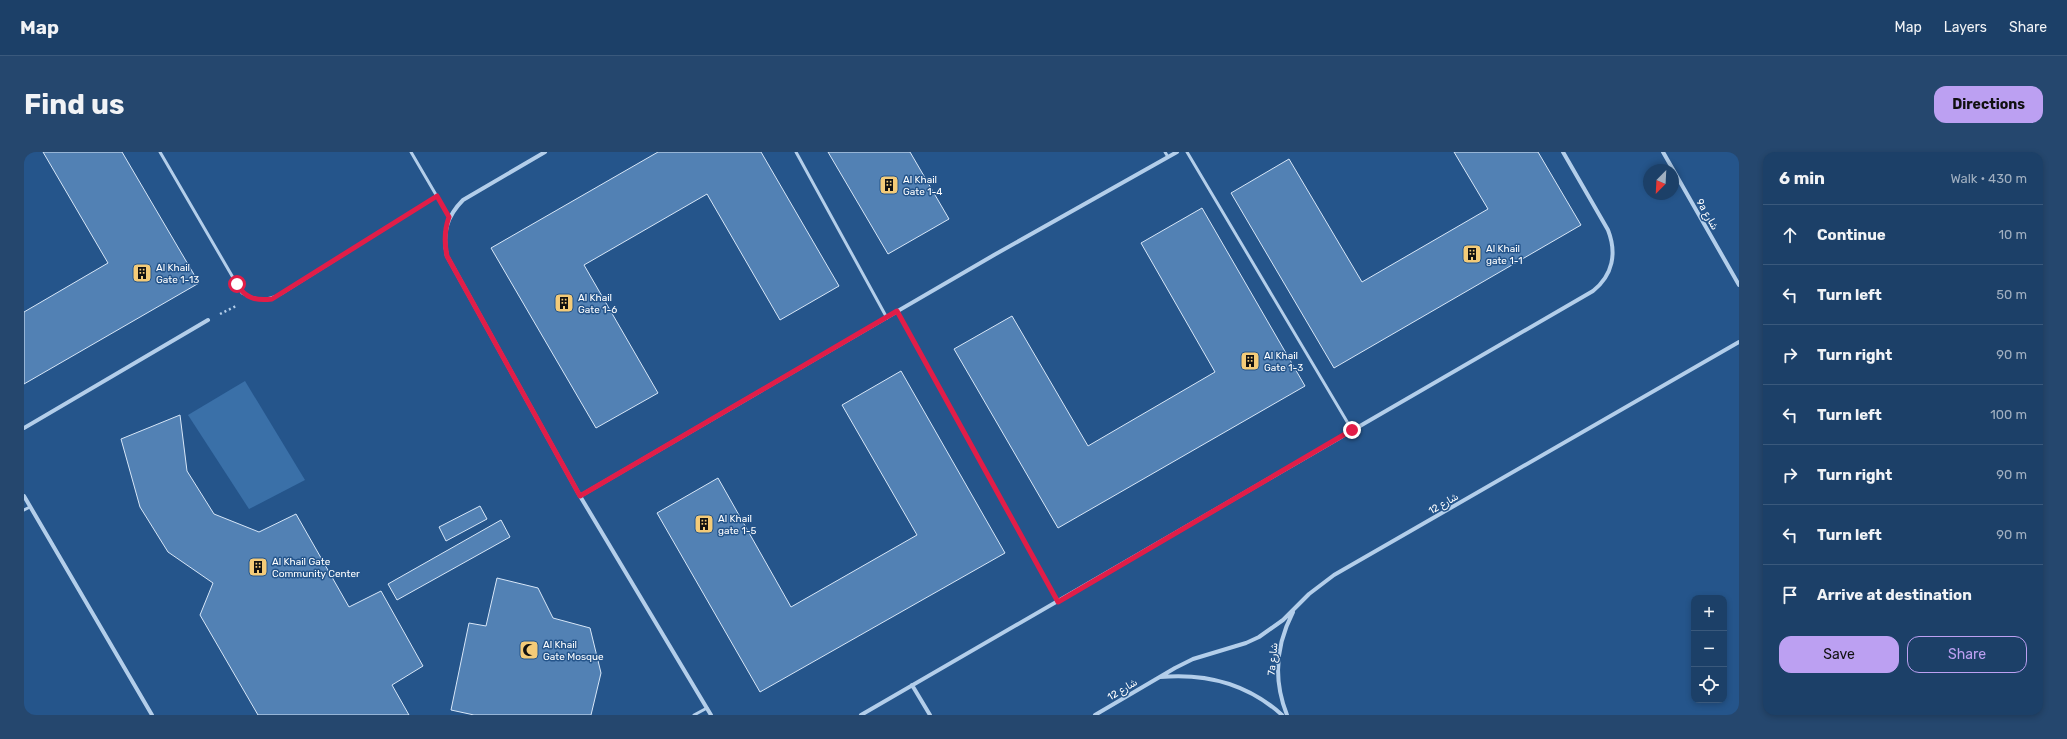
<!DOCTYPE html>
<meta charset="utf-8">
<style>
:root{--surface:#1c4068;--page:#25476e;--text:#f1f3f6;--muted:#a0afc0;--line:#3a597c;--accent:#bca0f2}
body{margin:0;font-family:Rubik,"Noto Naskh Arabic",sans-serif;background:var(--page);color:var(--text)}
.controls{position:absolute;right:12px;bottom:12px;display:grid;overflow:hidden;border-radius:8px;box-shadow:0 2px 6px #0003}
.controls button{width:36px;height:36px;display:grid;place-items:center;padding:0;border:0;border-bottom:1px solid var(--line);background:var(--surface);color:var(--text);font:20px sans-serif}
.compass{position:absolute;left:1619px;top:12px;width:36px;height:36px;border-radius:50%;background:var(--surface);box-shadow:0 2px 6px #0003;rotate:204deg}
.stop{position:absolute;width:12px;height:12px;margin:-9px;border:3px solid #e11d48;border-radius:50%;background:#fff}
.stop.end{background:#e11d48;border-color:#fff;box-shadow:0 1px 4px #0008}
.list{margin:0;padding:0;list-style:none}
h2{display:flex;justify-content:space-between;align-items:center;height:52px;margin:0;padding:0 16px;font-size:17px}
h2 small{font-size:13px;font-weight:400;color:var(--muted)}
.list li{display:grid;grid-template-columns:26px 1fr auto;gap:12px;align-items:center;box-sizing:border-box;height:60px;padding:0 16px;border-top:1px solid var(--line)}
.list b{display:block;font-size:15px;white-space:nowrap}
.list em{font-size:13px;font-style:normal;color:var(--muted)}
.actions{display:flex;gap:8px;padding:12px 16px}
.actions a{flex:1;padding:9px 0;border:1px solid var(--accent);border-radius:12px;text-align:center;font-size:14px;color:var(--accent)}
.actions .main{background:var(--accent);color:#111}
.icon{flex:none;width:22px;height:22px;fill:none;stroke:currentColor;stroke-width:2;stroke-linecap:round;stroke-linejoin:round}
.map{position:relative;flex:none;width:1715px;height:563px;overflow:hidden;border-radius:12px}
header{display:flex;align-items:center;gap:24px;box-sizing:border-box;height:56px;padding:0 20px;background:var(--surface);border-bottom:1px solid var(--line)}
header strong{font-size:19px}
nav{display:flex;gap:22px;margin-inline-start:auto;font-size:14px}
.intro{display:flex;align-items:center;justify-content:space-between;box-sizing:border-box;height:96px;padding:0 24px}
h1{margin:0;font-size:28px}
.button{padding:10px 18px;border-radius:12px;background:var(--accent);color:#111;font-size:14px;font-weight:700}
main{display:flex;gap:24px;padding:0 24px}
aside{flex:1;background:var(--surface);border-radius:12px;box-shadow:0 2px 6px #0003}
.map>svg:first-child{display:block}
.green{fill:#3a70a8}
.building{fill:#5281b4;stroke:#d8e7f8}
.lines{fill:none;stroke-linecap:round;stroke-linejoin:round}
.path{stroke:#b3ceea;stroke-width:2.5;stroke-dasharray:2 3;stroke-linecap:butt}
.lane{stroke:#b3ceea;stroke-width:3}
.street{stroke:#b3ceea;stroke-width:4}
.route{stroke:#e11d48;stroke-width:5}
.labels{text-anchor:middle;stroke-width:3;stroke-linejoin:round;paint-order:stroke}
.poi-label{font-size:10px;fill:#fff;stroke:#25558b;text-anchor:start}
.street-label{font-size:10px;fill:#fff;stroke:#25558b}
</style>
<header>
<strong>Map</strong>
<nav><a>Map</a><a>Layers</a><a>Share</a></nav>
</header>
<div class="intro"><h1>Find us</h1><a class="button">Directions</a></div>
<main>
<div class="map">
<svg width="1715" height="563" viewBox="0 0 1715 563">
<rect width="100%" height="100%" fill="#25558b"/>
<!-- green -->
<path class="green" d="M221,229L281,328L225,357L164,263Z"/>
<!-- building -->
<path class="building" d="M19,0H98L175,131L0,232V160L84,111Z
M634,0H737L815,134L756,168L683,42L560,113L634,241L572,276L467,96Z
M804,0H886L925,67L864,102Z
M1430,0H1514L1557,73L1310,216L1207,41L1265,7L1338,130L1464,57Z
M1178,56L1281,234L1034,376L930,197L988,164L1064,294L1191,220L1117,91Z
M877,219L981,401L736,540L633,361L694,326L767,455L893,383L818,253Z
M156,263L163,319L190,362L235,380L272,362L325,455L357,439L399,514L368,533L385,563H234L176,463L189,431L144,400L116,355L97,287Z
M456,354L463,367L422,389L415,375Z
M477,368L486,385L373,448L364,432Z
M473,426L514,436L529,466L566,476L577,521L567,563H450L427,558L445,471L462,474Z"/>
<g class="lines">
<!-- path -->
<path class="path" d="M196,162L212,154"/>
<!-- lane -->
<path class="lane" d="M136,0L218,141C232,149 242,149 257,142L413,44
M387,0L425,65
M772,0L863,166
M1141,0L1144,5
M1163,0L1328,278
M873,159L1034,450
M0,358L6,355
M670,563L683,556"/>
<!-- street -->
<path class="street" d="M521,0L439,48C423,64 418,81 423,104L556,344L687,563
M1639,0L1715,133
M0,276L184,168
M0,344L128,563
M556,344L970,103L1153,0
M1136,525C1181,521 1224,532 1258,563
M888,533L906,563
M837,563L1569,139C1589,123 1593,101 1584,78L1539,0
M1071,563L1151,516L1169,507L1222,491L1235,485L1259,468L1285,442L1310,423L1715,190
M1263,563C1249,528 1252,493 1269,460"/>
</g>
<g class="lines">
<!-- route -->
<path class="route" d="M213,132C221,146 231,149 248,147L413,44L425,65C420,79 420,90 423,104L556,344L873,159L1034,450L1328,278"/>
</g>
<!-- icons -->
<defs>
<g id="building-square" transform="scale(1)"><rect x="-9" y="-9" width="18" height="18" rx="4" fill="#f4cb78" stroke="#25558b"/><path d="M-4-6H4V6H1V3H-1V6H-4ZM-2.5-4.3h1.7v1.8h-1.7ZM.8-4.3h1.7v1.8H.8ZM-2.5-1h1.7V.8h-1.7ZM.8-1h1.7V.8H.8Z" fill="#111"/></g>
<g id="mosque-square" transform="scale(1)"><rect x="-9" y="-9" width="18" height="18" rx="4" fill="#f4cb78" stroke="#25558b"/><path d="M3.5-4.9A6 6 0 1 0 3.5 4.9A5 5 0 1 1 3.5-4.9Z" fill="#111"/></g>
</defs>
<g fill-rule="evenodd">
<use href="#building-square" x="865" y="33"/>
<use href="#building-square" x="1448" y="102"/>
<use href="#building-square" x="118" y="121"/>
<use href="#building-square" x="540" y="151"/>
<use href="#building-square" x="1226" y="209"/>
<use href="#building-square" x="680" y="372"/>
<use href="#building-square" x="234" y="415"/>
<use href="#mosque-square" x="505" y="498"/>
</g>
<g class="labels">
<!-- poi labels -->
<g class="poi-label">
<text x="879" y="31">Al Khail<tspan x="879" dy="12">Gate 1-4</tspan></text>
<text x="1462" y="100">Al Khail<tspan x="1462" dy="12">gate 1-1</tspan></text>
<text x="132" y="119">Al Khail<tspan x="132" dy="12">Gate 1-13</tspan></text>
<text x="554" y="149">Al Khail<tspan x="554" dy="12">Gate 1-6</tspan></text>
<text x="1240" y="207">Al Khail<tspan x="1240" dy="12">Gate 1-3</tspan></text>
<text x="694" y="370">Al Khail<tspan x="694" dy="12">gate 1-5</tspan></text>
<text x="248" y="413">Al Khail Gate<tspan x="248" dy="12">Community Center</tspan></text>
<text x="519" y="496">Al Khail<tspan x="519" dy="12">Gate Mosque</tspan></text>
</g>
<!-- street labels -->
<g class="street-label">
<text transform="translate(1684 62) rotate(60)" y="4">9a شارع</text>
<text transform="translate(1419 351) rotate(-30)" y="4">شارع 12</text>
<text transform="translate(1248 507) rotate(-85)" y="4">7a شارع</text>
<text transform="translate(1098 537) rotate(-31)" y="4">شارع 12</text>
</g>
</g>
</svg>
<div class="controls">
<button>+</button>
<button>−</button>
<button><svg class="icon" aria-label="locate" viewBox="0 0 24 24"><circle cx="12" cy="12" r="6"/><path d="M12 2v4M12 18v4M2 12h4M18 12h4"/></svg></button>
</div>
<svg class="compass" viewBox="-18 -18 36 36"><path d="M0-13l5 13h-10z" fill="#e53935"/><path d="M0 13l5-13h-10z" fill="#a0afc0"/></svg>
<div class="stop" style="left:213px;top:132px"></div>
<div class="stop end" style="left:1328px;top:278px"></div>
</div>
<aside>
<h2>6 min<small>Walk · 430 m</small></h2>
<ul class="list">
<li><svg class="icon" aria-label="ahead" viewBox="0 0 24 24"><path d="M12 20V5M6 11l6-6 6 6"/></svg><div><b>Continue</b></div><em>10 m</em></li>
<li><svg class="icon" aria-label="left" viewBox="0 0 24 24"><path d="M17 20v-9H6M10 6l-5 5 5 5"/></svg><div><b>Turn left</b></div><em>50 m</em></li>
<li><svg class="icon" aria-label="right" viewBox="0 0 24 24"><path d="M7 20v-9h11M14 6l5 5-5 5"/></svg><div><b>Turn right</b></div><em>90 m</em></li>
<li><svg class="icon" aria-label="left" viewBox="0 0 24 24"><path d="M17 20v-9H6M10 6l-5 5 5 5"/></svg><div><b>Turn left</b></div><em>100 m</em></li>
<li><svg class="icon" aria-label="right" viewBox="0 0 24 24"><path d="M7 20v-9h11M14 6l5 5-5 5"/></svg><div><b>Turn right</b></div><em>90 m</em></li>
<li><svg class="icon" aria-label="left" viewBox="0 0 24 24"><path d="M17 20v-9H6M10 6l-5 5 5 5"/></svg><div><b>Turn left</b></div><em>90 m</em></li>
<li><svg class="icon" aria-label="arrive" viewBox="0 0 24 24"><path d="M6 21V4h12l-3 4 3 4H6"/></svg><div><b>Arrive at destination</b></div></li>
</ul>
<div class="actions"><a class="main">Save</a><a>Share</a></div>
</aside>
</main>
